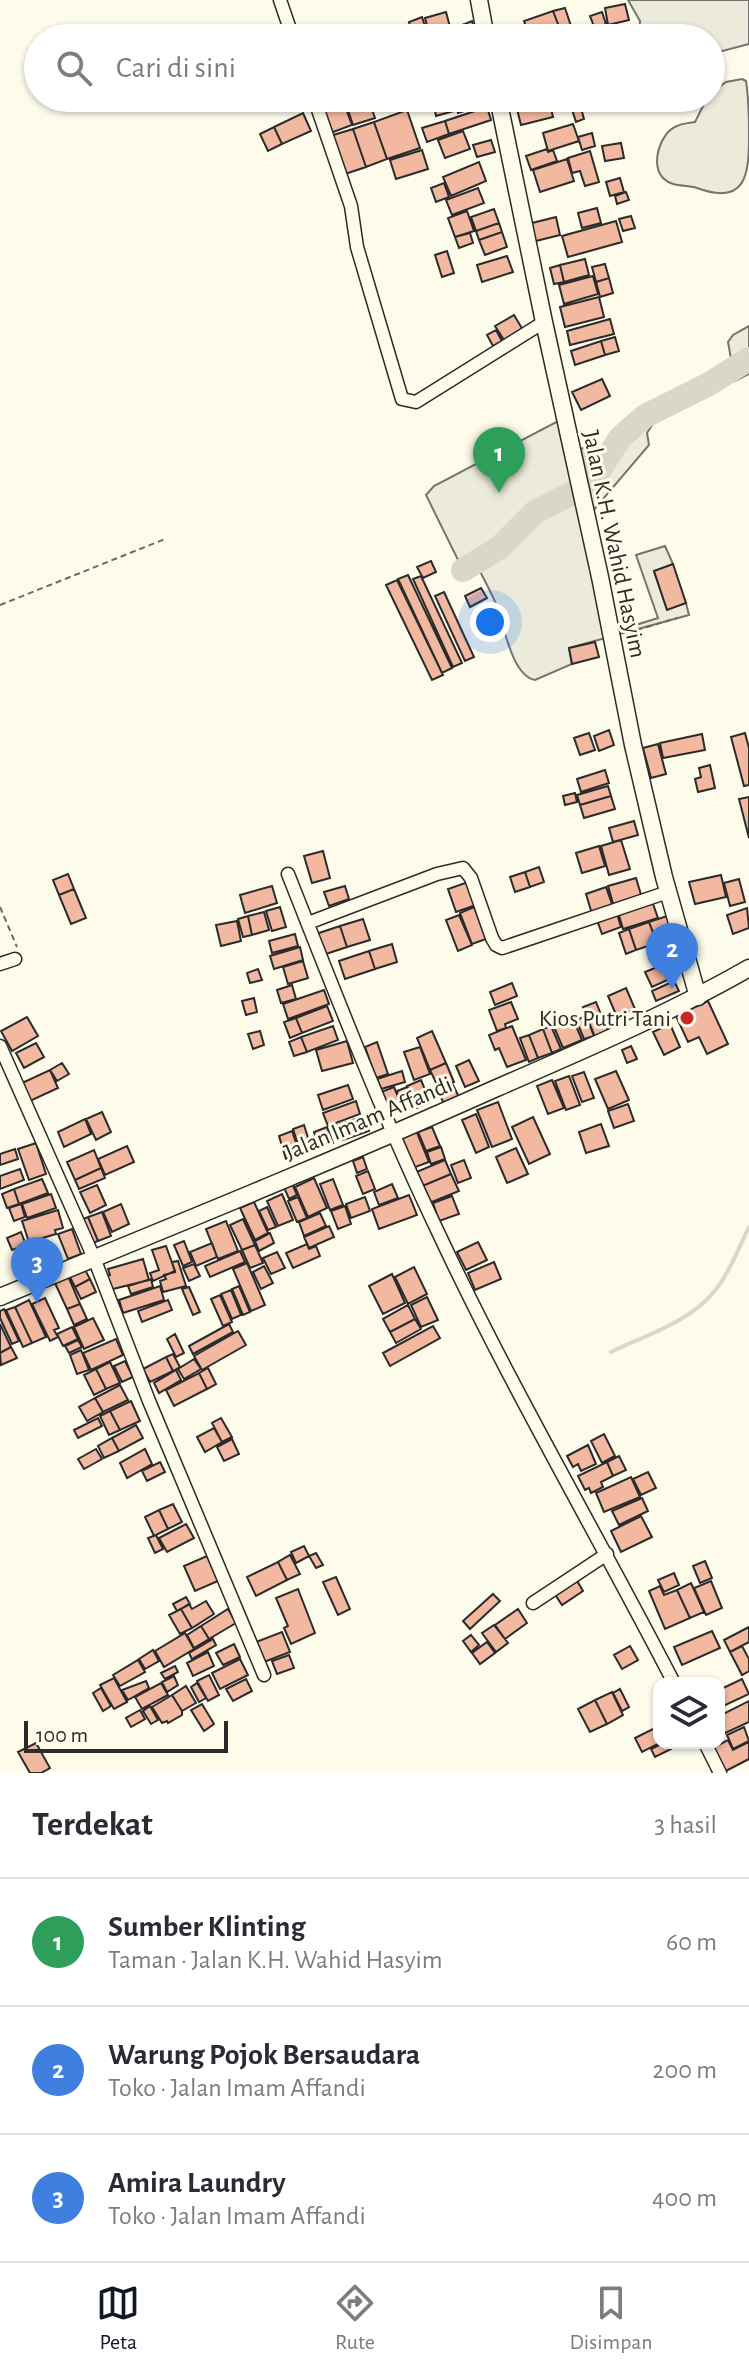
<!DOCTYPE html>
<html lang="id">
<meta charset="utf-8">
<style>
:root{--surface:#fff;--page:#f2f2f3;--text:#2b2b33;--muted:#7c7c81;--line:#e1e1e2;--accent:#111827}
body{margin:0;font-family:"Alegreya Sans",sans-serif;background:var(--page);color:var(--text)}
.controls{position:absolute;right:24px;bottom:24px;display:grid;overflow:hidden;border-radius:16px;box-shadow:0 2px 6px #0004}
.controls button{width:72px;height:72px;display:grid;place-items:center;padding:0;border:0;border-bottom:2px solid var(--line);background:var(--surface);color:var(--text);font:40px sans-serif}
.scale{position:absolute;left:24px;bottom:20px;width:204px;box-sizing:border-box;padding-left:8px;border:4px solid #2b2b2b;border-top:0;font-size:22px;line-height:28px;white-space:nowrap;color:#2b2b2b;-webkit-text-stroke:6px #fdfbea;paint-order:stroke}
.you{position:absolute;left:490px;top:622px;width:28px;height:28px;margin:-20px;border:6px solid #fff;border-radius:50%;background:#1a73e8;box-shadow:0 0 0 12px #1a73e833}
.badge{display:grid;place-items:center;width:52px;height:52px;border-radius:50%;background:var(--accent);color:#fff;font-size:26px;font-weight:700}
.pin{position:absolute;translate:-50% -66px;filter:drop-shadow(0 2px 4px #0008)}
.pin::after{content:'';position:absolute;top:42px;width:28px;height:24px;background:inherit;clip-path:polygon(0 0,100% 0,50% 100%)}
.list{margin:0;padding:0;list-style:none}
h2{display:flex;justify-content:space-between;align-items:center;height:104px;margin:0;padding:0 32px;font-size:34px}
h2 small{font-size:26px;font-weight:400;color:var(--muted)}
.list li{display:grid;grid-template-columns:52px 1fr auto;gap:24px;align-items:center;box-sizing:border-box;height:128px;padding:0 32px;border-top:2px solid var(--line)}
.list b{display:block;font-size:30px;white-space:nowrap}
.list p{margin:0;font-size:26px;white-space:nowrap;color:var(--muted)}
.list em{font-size:26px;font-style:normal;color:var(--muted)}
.icon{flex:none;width:44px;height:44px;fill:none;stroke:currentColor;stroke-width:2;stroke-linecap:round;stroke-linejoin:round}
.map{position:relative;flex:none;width:749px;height:1773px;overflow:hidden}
.search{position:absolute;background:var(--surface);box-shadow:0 2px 6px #0004;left:24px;right:24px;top:24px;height:88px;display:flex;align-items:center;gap:20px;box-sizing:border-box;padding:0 28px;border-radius:44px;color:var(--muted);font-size:30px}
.sheet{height:488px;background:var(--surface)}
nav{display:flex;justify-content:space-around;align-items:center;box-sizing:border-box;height:112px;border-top:2px solid var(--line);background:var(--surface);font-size:22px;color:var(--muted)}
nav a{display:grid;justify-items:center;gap:4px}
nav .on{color:var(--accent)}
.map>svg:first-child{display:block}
.green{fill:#ecebdb;stroke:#74746e;stroke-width:2}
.water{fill:#d8d7c9;stroke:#74746e;stroke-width:2}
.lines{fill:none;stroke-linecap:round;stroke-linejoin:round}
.stream{stroke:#d8d7c9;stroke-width:4}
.river{stroke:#d8d7c9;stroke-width:24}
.building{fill:#f2b8a0;stroke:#2b2b2b;stroke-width:2}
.minor-casing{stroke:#2b2b2b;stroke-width:15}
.tertiary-casing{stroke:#2b2b2b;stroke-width:19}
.path{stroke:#6a6964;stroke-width:2;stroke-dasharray:6 4;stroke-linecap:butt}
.minor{stroke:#fdfbea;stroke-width:12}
.tertiary{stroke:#fdfbea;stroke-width:16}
.poi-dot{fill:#c62828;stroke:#fdfbea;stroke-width:3}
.labels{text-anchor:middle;stroke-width:6;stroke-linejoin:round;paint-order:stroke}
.street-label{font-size:24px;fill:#2b2b2b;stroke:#fdfbea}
.poi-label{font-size:24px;fill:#2b2b2b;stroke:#fdfbea;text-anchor:end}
</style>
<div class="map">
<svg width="749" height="1773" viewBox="0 0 749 1773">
<rect width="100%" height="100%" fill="#fdfbea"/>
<!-- green -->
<path class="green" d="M628,0H749V44L711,54V38H639L640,21Z
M742,79L746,81C749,99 749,118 749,136C749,175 746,206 697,188C685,184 673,188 663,178C650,165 660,132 677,126C682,123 689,123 695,122L707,98H711V93L726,82Z
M749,326V374L735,381L728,342L733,335Z
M645,416L650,417L654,422L647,433L649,445L586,519L610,633L658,618L636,555L665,546L673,564L654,571L667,609L686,603L689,615L569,648L572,664L535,680C511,675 504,624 496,604C490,590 483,577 476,564L463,570L426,495L434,486L564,418L580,488C608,467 616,438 645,416Z"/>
<!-- water -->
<path class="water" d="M593,444L600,457L594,473L584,480L578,450Z"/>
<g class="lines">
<!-- stream -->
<path class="stream" d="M611,1352C646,1335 693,1321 717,1288C731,1270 739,1247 749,1227"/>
<!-- river -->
<path class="river" d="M463,570L499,548L535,512L580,489L595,477L620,438L645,416L709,384L749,359"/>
</g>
<!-- building -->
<path class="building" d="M625,4L629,20L608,25L605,8Z
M565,8L571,26L560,29L553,11Z
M553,11L560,29L530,38L524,21Z
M446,12L450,27L429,33L425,18Z
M602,12L606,24L595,29L590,16Z
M422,17L427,32L413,36L409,22Z
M472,21L475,32L466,35L462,25Z
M407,25L411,36L402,38L398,28Z
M462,25L466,35L456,38H428Z
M316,98H342L352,125L328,134Z
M344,98H368L375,118L353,125Z
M369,98H401L373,108Z
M453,98H488L489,103L458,113Z
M578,98L584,119L576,122L569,100Z
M549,100L553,117L521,125L517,109Z
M452,102L454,111L436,116L434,106Z
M487,107L491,120L449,134L445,121Z
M407,110L420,148L387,159L374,122Z
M303,113L311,131L282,144L274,127Z
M445,121L449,134L427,142L422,128Z
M374,122L387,159L366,167L353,129Z
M573,124L579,141L548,151L543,133Z
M274,127L282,144L268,151L260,134Z
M353,129L366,167L342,175L330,136Z
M463,131L470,149L445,158L438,140Z
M592,133L595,146L582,150L578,137Z
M491,140L495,152L477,157L473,145Z
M621,143L624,158L605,161L602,146Z
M547,149L548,152L553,150L557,161L531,170L526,156Z
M422,150L428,169L396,179L390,160Z
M590,151L599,182L585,186L580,171L572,173L568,158Z
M567,159L574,181L540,192L533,170Z
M479,162L486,181L451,196L443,177Z
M620,178L624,192L610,196L606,182Z
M444,183L449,197L436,202L431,188Z
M478,188L484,203L452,215L446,200Z
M626,192L629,200L617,204L615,196Z
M597,208L601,223L582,228L578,213Z
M494,209L499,223L476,231L471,217Z
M467,211L474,231L455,237L448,218Z
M631,216L635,228L623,231L619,219Z
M556,217L560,235L532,242L528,224Z
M616,221L622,242L568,257L562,236Z
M499,223L502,232L479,240L476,231Z
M502,232L507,247L485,255L479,240Z
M470,233L473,243L459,248L455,237Z
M447,251L454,273L442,277L435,255Z
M507,256L513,272L482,282L477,265Z
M585,259L589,275L564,282L560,265Z
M605,264L609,278L596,282L592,267Z
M560,265L564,282L554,284L550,268Z
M593,276L598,294L564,304L559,285Z
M609,278L613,293L600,297L596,282Z
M599,297L604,317L565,327L560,307Z
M514,315L523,330L504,340L495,326Z
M610,319L614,334L570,345L567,331Z
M496,330L502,341L493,346L487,335Z
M615,337L619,351L605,355L601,341Z
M601,341L605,355L575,365L571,351Z
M602,379L610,396L581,410L572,392Z
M431,561L436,572L423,578L417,567Z
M673,564L686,603L667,610L654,571Z
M408,575L452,668L442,673L398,579Z
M421,576L462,663L453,667L413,579Z
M397,580L443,675L432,680L386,585Z
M481,588L487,598L470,607L465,596Z
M444,592L474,657L465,661L435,596Z
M595,642L599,657L572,664L569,648Z
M609,730L614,745L599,751L594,736Z
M589,733L595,750L580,755L574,738Z
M745,733L749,748V785L744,786L731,737Z
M702,734L705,750L663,758L660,743Z
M658,744L666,774L651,778L643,748Z
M710,765L715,788L698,792L695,779L701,777L699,768Z
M605,770L609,783L581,792L577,779Z
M608,786L611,796L580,805L577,795Z
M575,793L577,802L565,805L563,796Z
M611,796L615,809L584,818L580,805Z
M749,797V838L739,799Z
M634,821L638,835L613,842L609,828Z
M621,840L630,869L609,875L601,846Z
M599,846L605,866L582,873L576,853Z
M323,851L330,878L312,883L304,856Z
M539,867L544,882L530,887L525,872Z
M525,872L530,887L515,892L510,877Z
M68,874L74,889L59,895L53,880Z
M721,875L726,897L695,904L689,882Z
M636,878L642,898L614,907L608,886Z
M739,879L745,902L730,906L724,883Z
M468,882L476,905L456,912L448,889Z
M272,886L277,903L245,913L240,895Z
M345,886L349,899L329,906L324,892Z
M606,887L613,907L592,914L586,894Z
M74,889L86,918L71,924L59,895Z
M652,901L658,918L623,929L618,912Z
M280,907L286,927L272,931L266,911Z
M474,907L486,939L472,944L460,913Z
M747,908L749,928L733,934L727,915Z
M264,912L269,930L252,935L248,916Z
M617,914L621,927L602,934L597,920Z
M459,915L472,945L458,951L446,920Z
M248,916L252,935L243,937L238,919Z
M667,916L674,938L657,943L649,922Z
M363,919L370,940L347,947L340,926Z
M237,921L241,941L221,946L216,925Z
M649,922L657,943L636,950L629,929Z
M340,926L347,947L323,955L316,934Z
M629,929L636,950L626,954L619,933Z
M295,934L298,946L272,953L269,941Z
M392,944L397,962L375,969L369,951Z
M300,947L303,960L274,969L270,956Z
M369,951L375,969L345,979L339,961Z
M303,961L308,978L288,984L283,967Z
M667,963L674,977L652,987L645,972Z
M258,969L262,980L250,983L247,973Z
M674,981L679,991L656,1001L652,991Z
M512,983L517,996L495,1005L490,992Z
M292,985L296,999L281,1003L277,990Z
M626,988L635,1009L617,1017L608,996Z
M324,990L329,1004L288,1019L283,1004Z
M254,998L257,1012L246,1015L242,1001Z
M708,1001L728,1044L707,1054L699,1037L688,1042L676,1016Z
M511,1002L518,1019L505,1024L506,1028L497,1031L489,1010Z
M596,1002L608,1032L595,1037L583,1007Z
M327,1006L333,1021L302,1033L296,1018Z
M586,1016L594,1036L584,1039L576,1020Z
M27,1017L38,1036L12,1051L1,1031Z
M296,1018L302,1033L290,1038L284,1022Z
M573,1019L582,1040L563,1048L554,1027Z
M670,1024L680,1047L664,1055L653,1032Z
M333,1026L338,1040L307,1052L301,1037Z
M512,1026L526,1060L507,1067L499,1048L495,1050L489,1035Z
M551,1026L561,1049L552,1053L543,1029Z
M543,1029L552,1053L538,1058L529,1035Z
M260,1031L264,1045L253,1049L248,1034Z
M432,1031L446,1063L430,1070L417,1038Z
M529,1035L538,1058L529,1062L520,1038Z
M301,1037L307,1052L294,1056L289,1042Z
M347,1041L353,1063L322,1071L316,1050Z
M377,1042L388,1074L376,1078L365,1047Z
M36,1043L44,1057L24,1068L16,1053Z
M631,1046L637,1059L627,1063L622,1050Z
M420,1047L430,1074L414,1080L404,1052Z
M469,1060L479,1081L465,1087L456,1066Z
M62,1063L69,1074L57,1081L50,1070Z
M446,1063L454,1082L439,1089L430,1070Z
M50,1070L58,1088L30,1101L22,1083Z
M402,1071L405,1082L381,1089L377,1079Z
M616,1071L629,1100L608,1109L595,1079Z
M584,1072L594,1098L582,1102L572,1076Z
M569,1076L580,1105L566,1110L555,1081Z
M421,1080L430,1102L417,1108L407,1086Z
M552,1080L564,1108L548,1114L537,1086Z
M348,1085L353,1099L323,1110L318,1095Z
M453,1085L459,1097L444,1104L438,1091Z
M394,1087L403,1109L390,1114L381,1092Z
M407,1087L413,1102L403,1106L397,1091Z
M356,1101L360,1114L328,1126L323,1113Z
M498,1102L512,1139L492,1147L477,1110Z
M628,1104L634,1121L614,1128L608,1111Z
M102,1112L111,1132L96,1140L86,1119Z
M476,1114L489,1147L476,1153L462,1120Z
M364,1116L369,1131L343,1140L338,1125Z
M533,1117L550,1154L529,1164L512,1127Z
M85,1119L91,1134L64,1147L58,1132Z
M601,1124L609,1146L586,1153L579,1132Z
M304,1125L311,1147L300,1151L293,1129Z
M327,1127L333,1143L320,1148L314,1132Z
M432,1127L440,1146L426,1151L418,1132Z
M416,1130L429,1162L410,1169L397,1137Z
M292,1131L300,1154L286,1159L279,1136Z
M36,1143L46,1174L29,1180L18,1149Z
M127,1146L134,1162L105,1175L98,1159Z
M441,1147L445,1159L431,1164L427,1152Z
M516,1148L528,1174L507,1183L496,1157Z
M15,1149L18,1159L0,1165V1154Z
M94,1150L101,1168L75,1180L67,1162Z
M363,1157L367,1169L357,1173L353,1161Z
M445,1160L451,1174L420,1187L414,1173Z
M464,1160L471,1178L458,1183L451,1165Z
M101,1168L105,1178L79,1189L75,1180Z
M20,1169L24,1180L0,1189V1176Z
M368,1171L375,1189L363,1194L356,1176Z
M451,1174L459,1191L427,1204L420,1187Z
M314,1178L327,1208L308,1217L295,1187Z
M42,1179L48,1193L19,1204L14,1189Z
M333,1179L343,1205L330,1210L320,1184Z
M291,1181L297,1195L289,1199L283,1185Z
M392,1184L398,1198L379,1205L374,1192Z
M97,1185L106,1205L90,1213L80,1192Z
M14,1189L19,1204L7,1208L2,1194Z
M51,1194L56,1208L27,1218L22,1204Z
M282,1194L293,1220L278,1226L267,1201Z
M409,1195L417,1215L379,1229L372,1209Z
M452,1196L459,1214L439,1221L433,1203Z
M298,1197L307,1218L297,1222L288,1201Z
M365,1197L370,1211L351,1218L346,1204Z
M254,1202L268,1233L255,1240L240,1208Z
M21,1204L25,1217L14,1221L9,1208Z
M121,1204L129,1224L112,1232L103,1212Z
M345,1206L351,1224L338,1229L331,1211Z
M267,1207L276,1227L268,1230L259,1211Z
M58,1210L63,1228L55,1230L56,1234L29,1242L22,1221Z
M102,1212L111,1236L98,1241L88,1217Z
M320,1213L326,1226L304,1236L299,1222Z
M88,1217L98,1241L88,1245L78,1221Z
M243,1219L255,1245L242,1250L230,1225Z
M226,1221L238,1251L218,1259L206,1229Z
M329,1226L334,1237L309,1248L304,1237Z
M72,1229L81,1254L68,1259L58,1234Z
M21,1232L26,1245L12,1250L7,1238Z
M270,1233L274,1243L259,1251L255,1241Z
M184,1241L192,1262L183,1266L174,1245Z
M47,1242L55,1265L40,1270L31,1247Z
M478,1242L487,1260L466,1270L457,1252Z
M212,1243L217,1257L196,1266L190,1252Z
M307,1244L309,1249L316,1246L320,1256L293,1268L286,1253Z
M255,1245L263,1263L250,1268L242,1250Z
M166,1246L175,1271L153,1281L150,1273L159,1270L152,1250Z
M240,1251L245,1262L210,1277L205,1266Z
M277,1252L285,1268L271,1274L263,1258Z
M143,1259L149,1280L109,1290L105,1276L110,1275L108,1269Z
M178,1261L186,1286L163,1292L160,1281L166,1279L164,1275L175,1272L172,1262Z
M494,1262L501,1279L475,1290L468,1273Z
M247,1263L265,1305L251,1311L233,1269Z
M194,1264L200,1276L189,1281L183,1268Z
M264,1266L273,1283L261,1289L253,1272Z
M414,1267L427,1294L408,1304L395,1277Z
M84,1268L90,1279L75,1287L69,1275Z
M392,1274L405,1303L383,1314L369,1286Z
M68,1276L80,1304L67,1309L54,1281Z
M90,1279L96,1292L81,1299L75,1287Z
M151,1279L153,1287L131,1294L128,1286Z
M160,1286L164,1300L123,1313L119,1300Z
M239,1286L250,1312L243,1315L232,1289Z
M189,1287L200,1312L193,1315L182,1289Z
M231,1290L241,1315L232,1319L221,1294Z
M220,1295L232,1322L223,1326L211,1299Z
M427,1297L438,1320L421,1327L411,1305Z
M45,1298L59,1328L54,1330L58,1337L50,1341L32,1304Z
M29,1300L46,1337L32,1343L15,1307Z
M168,1300L172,1310L142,1322L138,1311Z
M80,1304L87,1319L74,1325L67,1309Z
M408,1305L415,1319L390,1332L383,1319Z
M15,1307L32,1343L23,1347L6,1310Z
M4,1309L19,1341L12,1344L0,1318V1311Z
M93,1318L104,1340L84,1349L74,1327Z
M415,1319L421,1329L396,1343L390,1332Z
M0,1324L11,1347L0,1353Z
M229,1324L233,1332L193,1354L189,1346Z
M433,1326L440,1338L390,1366L383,1353Z
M72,1327L78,1339L63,1346L57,1334Z
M238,1331L246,1345L202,1370L194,1356Z
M175,1334L184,1353L176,1357L167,1339Z
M116,1339L123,1355L91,1370L83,1353Z
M78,1340L82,1347L69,1353L65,1346Z
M11,1347L17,1358L1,1365L0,1353Z
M81,1350L89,1370L77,1374L70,1355Z
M173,1354L180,1367L173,1371L166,1357Z
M166,1357L173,1371L150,1382L143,1369Z
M194,1359L201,1369L184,1379L178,1369Z
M125,1361L133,1377L122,1382L114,1366Z
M110,1362L120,1383L106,1389L96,1369Z
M208,1368L216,1384L207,1389L199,1373Z
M96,1369L106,1389L94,1395L84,1375Z
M176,1370L181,1380L159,1393L154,1383Z
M199,1373L207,1389L174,1406L166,1390Z
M120,1385L128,1400L103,1412L95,1398Z
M95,1398L103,1412L87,1421L79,1407Z
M131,1401L140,1421L120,1430L110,1411Z
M110,1411L120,1430L109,1435L100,1416Z
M98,1418L102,1426L78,1438L74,1430Z
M221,1418L232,1437L222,1442L212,1423Z
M136,1425L143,1438L119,1451L112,1438Z
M214,1428L222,1442L205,1452L197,1437Z
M604,1434L615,1456L602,1463L591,1441Z
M112,1438L119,1451L104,1458L98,1446Z
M232,1439L239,1454L224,1461L217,1447Z
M588,1445L596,1464L581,1471L578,1464L573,1467L567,1456Z
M96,1449L102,1459L84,1469L78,1459Z
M145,1449L152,1464L127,1478L120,1463Z
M619,1456L626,1470L613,1476L607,1462Z
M160,1462L165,1472L147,1481L142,1471Z
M607,1462L613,1476L601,1482L603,1487L591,1493L589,1488L585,1490L578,1476Z
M648,1472L656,1488L641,1495L633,1479Z
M631,1477L640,1497L604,1512L596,1493Z
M642,1498L648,1511L619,1525L612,1511Z
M173,1504L182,1522L168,1529L159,1510Z
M159,1510L168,1529L154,1536L145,1517Z
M641,1516L652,1537L621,1552L611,1531Z
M186,1524L194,1538L167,1552L159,1538Z
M156,1535L163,1549L155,1553L148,1538Z
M304,1546L309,1556L296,1563L291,1552Z
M316,1553L323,1565L316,1568L309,1556Z
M290,1555L300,1574L287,1580L278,1562Z
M207,1556L218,1581L195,1591L184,1566Z
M705,1561L712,1578L700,1583L693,1566Z
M278,1562L287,1580L256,1596L247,1577Z
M674,1573L679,1585L664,1592L658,1580Z
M336,1577L350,1609L338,1615L323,1582Z
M576,1579L583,1591L562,1605L554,1593Z
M711,1581L722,1608L706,1615L694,1588Z
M691,1583L704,1612L690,1618L677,1590Z
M660,1586L664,1595L677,1590L690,1618L665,1629L649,1591Z
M298,1589L315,1633L291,1644L284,1628L288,1626L276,1598Z
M493,1594L500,1601L470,1629L463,1621Z
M186,1597L190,1604L177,1611L173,1604Z
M206,1601L214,1614L192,1628L181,1609L189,1604L192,1609Z
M181,1609L192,1628L180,1634L169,1615Z
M228,1609L236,1623L209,1639L201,1626Z
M518,1609L527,1623L505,1639L495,1625Z
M494,1625L508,1643L496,1652L482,1633Z
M201,1626L209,1639L194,1648L187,1635Z
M749,1627V1642L730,1652L724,1640Z
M712,1631L720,1648L682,1665L674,1647Z
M282,1632L290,1652L264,1662L256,1642Z
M185,1633L194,1649L164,1667L155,1651Z
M471,1635L479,1645L471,1652L463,1641Z
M213,1639L216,1645L192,1659L189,1653Z
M487,1642L495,1653L480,1664L472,1653Z
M234,1644L240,1657L223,1665L216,1653Z
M630,1646L638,1660L622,1669L614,1655Z
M742,1646L749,1659V1671L742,1675L730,1652Z
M153,1650L159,1661L145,1669L139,1659Z
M208,1652L214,1666L193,1676L187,1663Z
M289,1655L294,1668L277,1674L272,1661Z
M240,1659L248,1675L220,1689L212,1673Z
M138,1660L145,1672L120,1686L113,1675Z
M175,1666L178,1672L165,1679L161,1673Z
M209,1675L219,1695L208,1701L197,1681Z
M174,1676L178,1685L167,1692L162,1682Z
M114,1678L127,1702L114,1709L100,1685Z
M246,1679L252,1691L233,1701L226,1689Z
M742,1679L749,1694L719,1708V1690Z
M146,1681L149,1688L128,1700L122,1690Z
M161,1683L168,1695L142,1709L135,1697Z
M197,1683L206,1698L199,1702L191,1687Z
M186,1686L196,1703L182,1711L172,1695Z
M101,1688L111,1706L103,1711L93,1693Z
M620,1689L629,1707L622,1711L613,1693Z
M612,1692L623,1715L607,1724L595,1700Z
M172,1695L182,1711V1715L168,1723L167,1721L162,1723L152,1707Z
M595,1700L607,1724L590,1732L578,1709Z
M749,1701V1722L721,1735L719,1716Z
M202,1704L214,1724L204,1731L191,1710Z
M150,1706L158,1720L151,1724L143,1711Z
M140,1710L145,1719L131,1727L126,1718Z
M659,1726L660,1743L642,1752L635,1738Z
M744,1727L749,1741L733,1749L727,1735Z
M728,1740L733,1750L749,1742V1759L722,1773L710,1749Z
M36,1743L50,1768L41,1773H30L18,1752Z
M663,1743H668L671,1749L655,1757L651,1749Z"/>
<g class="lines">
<!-- minor casing -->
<g class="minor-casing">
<path id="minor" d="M280,0L293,38
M314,98L351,206L357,247L402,399L416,402L544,322
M288,874C336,995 382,1115 438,1232C510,1386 596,1532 674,1683
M308,923L437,874L463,868L471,878L492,938L496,945L502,948L668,892
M0,964L15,959
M0,1046L94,1258L149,1401L264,1675
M533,1603L607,1554
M705,1743L720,1773"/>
</g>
<!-- tertiary casing -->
<g class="tertiary-casing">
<path id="tertiary" d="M479,0L486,38
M498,98L544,322L600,577L633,745L664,877L698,997
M0,1297C165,1229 329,1163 492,1090C579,1052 667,1015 749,968"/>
</g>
<!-- path -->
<path class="path" d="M0,605L165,539
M627,633L677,618
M0,907L17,947"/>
<!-- minor -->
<use href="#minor" class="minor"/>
<!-- tertiary -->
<use href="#tertiary" class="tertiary"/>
</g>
<!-- markers -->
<circle class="poi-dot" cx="687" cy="1018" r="8"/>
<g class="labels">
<!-- street labels -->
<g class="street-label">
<text transform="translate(615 544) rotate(78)" y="8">Jalan K.H. Wahid Hasyim</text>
<text transform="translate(368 1118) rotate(-23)" y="8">Jalan Imam Affandi</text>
</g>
<!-- poi labels -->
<g class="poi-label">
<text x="671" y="1026">Kios Putri Tani</text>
</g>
</g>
</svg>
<div class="controls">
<button><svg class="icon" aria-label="layers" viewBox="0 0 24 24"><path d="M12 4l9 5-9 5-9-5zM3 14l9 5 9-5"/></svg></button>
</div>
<div class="scale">100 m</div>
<div class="you"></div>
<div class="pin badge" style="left:499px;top:493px;background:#2e9e5b">1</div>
<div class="pin badge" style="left:672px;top:989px;background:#3f7fe0">2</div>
<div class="pin badge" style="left:37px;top:1303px;background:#3f7fe0">3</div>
<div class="search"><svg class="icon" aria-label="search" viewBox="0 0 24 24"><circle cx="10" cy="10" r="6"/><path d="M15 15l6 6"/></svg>Cari di sini</div>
</div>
<section class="sheet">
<h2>Terdekat<small>3 hasil</small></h2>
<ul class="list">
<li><span class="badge" style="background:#2e9e5b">1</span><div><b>Sumber Klinting</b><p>Taman · Jalan K.H. Wahid Hasyim</p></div><em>60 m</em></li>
<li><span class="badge" style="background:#3f7fe0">2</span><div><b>Warung Pojok Bersaudara</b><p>Toko · Jalan Imam Affandi</p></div><em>200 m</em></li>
<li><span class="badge" style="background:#3f7fe0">3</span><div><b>Amira Laundry</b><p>Toko · Jalan Imam Affandi</p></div><em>400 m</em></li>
</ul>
</section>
<nav>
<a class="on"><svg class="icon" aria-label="map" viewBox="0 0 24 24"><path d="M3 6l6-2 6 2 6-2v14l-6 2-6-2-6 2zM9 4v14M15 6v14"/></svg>Peta</a>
<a><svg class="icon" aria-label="directions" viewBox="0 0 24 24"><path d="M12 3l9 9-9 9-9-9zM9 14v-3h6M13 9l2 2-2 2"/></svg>Rute</a>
<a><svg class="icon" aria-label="saved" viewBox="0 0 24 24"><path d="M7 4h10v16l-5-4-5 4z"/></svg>Disimpan</a>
</nav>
